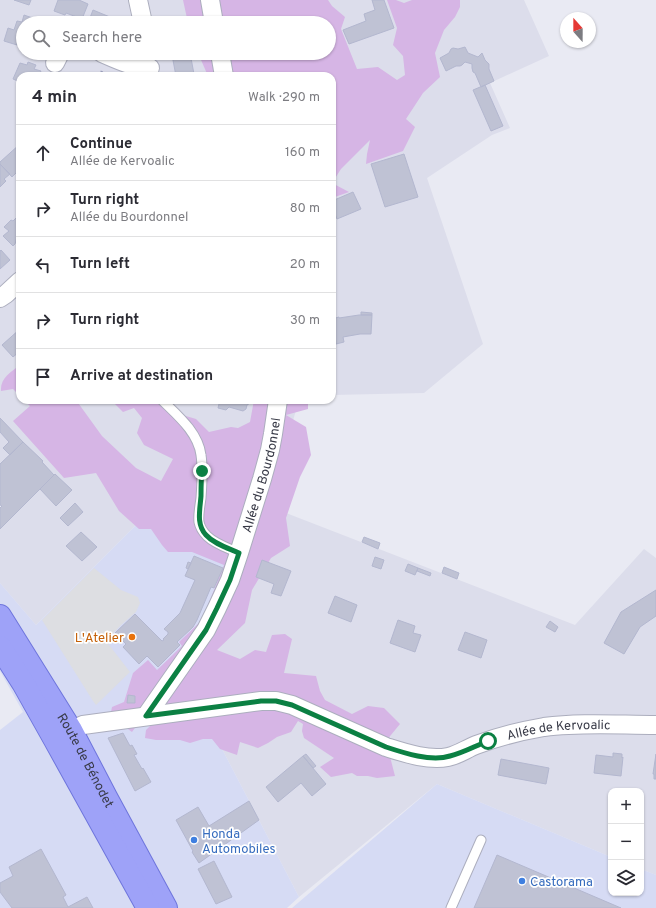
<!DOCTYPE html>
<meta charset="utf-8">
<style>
:root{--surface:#fff;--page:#f7f7f7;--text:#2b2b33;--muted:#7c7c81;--line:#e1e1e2}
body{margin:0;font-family:Overpass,sans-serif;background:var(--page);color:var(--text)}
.controls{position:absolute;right:12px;bottom:12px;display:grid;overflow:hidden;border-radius:8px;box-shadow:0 1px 3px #0004}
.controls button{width:36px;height:36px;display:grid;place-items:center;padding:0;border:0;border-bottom:1px solid var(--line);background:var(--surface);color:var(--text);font:20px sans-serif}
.compass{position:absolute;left:560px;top:12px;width:36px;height:36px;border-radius:50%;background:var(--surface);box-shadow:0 1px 3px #0004;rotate:339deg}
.stop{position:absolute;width:12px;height:12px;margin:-9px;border:3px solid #0b8043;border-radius:50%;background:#fff}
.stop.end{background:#0b8043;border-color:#fff;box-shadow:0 1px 4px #0008}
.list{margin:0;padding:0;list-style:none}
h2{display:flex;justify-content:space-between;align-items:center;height:52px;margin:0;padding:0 16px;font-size:17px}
h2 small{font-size:13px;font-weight:400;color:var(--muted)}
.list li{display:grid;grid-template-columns:26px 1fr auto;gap:12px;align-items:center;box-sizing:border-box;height:56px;padding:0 16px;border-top:1px solid var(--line)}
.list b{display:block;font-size:15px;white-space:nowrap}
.list p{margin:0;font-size:13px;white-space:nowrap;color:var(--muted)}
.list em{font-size:13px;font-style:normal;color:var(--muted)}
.icon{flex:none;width:22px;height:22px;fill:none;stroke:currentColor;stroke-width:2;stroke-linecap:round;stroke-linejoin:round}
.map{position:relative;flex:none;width:656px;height:908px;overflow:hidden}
.search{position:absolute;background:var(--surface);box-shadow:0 1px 3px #0004;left:16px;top:16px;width:320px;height:44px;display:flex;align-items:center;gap:10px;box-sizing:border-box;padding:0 14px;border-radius:22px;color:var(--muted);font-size:15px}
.panel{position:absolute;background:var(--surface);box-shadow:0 1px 3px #0004;left:16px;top:72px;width:320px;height:332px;border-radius:12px}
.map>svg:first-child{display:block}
.residential{fill:#dcddeb;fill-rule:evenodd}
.commercial{fill:#d6dbf4}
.green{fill:#d6b5e5}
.parking{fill:#dddee2}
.building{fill:#bfc2d4;stroke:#b3b7cf}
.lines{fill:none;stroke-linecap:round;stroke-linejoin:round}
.service-casing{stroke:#acaebe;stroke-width:11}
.minor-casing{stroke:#acaebe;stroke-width:20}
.primary-casing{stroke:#6e75dc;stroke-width:24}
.path{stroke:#9ea2bf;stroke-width:2.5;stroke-dasharray:2 2;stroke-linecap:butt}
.service{stroke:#fff;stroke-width:9}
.minor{stroke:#fff;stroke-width:18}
.primary{stroke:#9ea2f8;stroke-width:22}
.route{stroke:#0b8043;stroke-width:5}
.food-dot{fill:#e8710a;stroke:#fff;stroke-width:1.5}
.shop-dot{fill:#3f7fe0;stroke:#fff;stroke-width:1.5}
.labels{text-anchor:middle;stroke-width:3.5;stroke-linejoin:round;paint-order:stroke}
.street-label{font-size:13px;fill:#383a47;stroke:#fff}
.food-label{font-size:13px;fill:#c56008;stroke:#fff;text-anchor:end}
.shop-label{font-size:13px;fill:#366cbe;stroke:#fff;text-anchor:start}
</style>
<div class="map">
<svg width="656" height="908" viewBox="0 0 656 908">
<rect width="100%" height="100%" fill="#e9eaf3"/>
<!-- residential -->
<path class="residential" d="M0,0H524L549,56L490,83L510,128L492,135L427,178L483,344L424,393L332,395V76H20V400H299L268,506L575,625L644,549L656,558V875L641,869V791H611V857L437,784L299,897L207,720L154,507L36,625L0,583V529L55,474L0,464ZM23,23H329V53H23Z"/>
<!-- commercial -->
<path class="commercial" d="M154,507L231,561L150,724L207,720L299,897L287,908H0V730L23,712L0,671V583L36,625Z
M437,784L611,857V893H641V869L656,875V908H292Z"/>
<!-- green -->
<path class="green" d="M183,0H328L332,6L345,17L341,29L357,69L378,67L397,80L405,75L403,56L393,45L397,28L387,0H396L404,3L412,0H460V7L455,17L444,30L435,53L440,77L423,93L406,119L415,127L403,151L366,164L367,154L370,140L341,169L332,183L349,192L332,198V76H208L198,53H329V23H188Z
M20,365V396L13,389L1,391C0,378 11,372 20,365Z
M24,400H76L102,436L136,468L161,481L173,459L144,445L137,433L142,418L134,408L123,412L114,403L116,400H157L169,411L196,419L209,432L231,427L238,428L250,422L254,400H308V409L286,415L306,427L311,455L300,477L286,518L290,546L271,558L252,590L245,623L217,650L240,659L255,650L266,652L272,635L285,634L292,639L284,673L316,676L320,691L325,700L352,714L368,706L384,708L400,724L386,741L395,776L377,778L368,776H357L352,773L331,777L320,767L334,758L304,738L302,731L303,724L298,721L291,732L277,737L268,743L258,748L240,742L237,755L220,749L212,739H203L190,743L180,740H156L145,738L146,730L161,715L140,721L132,732L121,724L110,717L112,707L124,702L133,673L148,660L157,670L182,646L179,642L202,620L224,565L192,552H168L162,545L151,529H139L119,511L96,473L64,478L13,421L30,406Z"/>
<!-- parking -->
<path class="parking" d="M94,568L121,590L138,597L140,603L136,612L121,625L106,641L130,672L96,705L93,701L42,620Z"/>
<!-- building -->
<path class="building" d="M14,0H31L29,5Z
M58,0H79L88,4L82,19L66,13L65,15L54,11Z
M372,0H384L394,28L349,44L343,30L366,21L364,14L375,10Z
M93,10L122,22L121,23H88Z
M24,15L38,20L36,23H23V40H21L20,41H18L17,45L4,41L8,28L14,30L17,21L22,22Z
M465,47L468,53L478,57L482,53L485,60L489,64V69L494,81L481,87L475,73L473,72L472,68V64L465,62L462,65L460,66H456L446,71L440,58L449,53L451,49L453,48L458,49Z
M181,53H190L194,74L187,76H176L172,55Z
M28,62L36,65L34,69L41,71L40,73L46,76H20V82L13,79L20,63L27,65Z
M485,85L503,126L491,131L473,90Z
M20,144V169L12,177L0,164V162Z
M404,154L418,197L385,207L371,164Z
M0,164L10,174L4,179L6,181L0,187Z
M353,192L361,209L337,219L332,206V201Z
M20,214V234L17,237L15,244L13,246L3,236L9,231L4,227L11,220L13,221Z
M1,250L10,260L0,269V251Z
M361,312L372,313V315H361Z
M359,315H372L371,334H360L343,337L344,342L336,344L335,335H334L332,327V319L339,317V318Z
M20,329V351L13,357L2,345Z
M220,400H250V403L247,405L246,409L243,411L229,407L226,410L218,408Z
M0,418L23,442L10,455L3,448L9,442L0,432Z
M23,442L43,461L42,462L54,475L0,529V508L2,506L0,505V464Z
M55,474L72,490L56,506L40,489Z
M75,503L83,512L68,526L60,518Z
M81,532L97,547L82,561L66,546Z
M364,537L380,543L378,549L362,542Z
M194,556L223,568L214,588L211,587L197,620L193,627L177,642L180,645L158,667L147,656L139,664L123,647L126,644L115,633L135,614L162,641L164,640L163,639L168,634V632L164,629L180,613L195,580L185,576Z
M375,557L384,560L381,569L372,566Z
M262,560L291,571L281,596L271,593L274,584L256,577Z
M188,562L191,563L188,569L186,568Z
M408,564L418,568L415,575L405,571Z
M444,567L459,573L457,579L442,573Z
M418,568L431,573L430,576L417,571Z
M656,590V616L640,627L624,654L604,643L621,612Z
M335,596L357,605L351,622L328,613Z
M398,620L415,626L413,633L421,635L415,652L390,643Z
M550,621L558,627L555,632L546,627Z
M465,632L487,640L481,658L458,650Z
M128,695L135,696V703H127Z
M123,733L130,746L132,745L137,754L134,755L142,769L143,768L151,782L135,791L108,738Z
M613,753L622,754V758L623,757L621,776L594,773L596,755L613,757Z
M306,754L316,766L313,768L303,756Z
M656,754V779H654V774H653Z
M303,756L326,784L312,796L301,783L278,802L266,787Z
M501,759L549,768L546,784L498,775Z
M249,801L259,820L199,863L192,852L193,851L176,820L198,807L209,826Z
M41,849L66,895L63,897L68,907L87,897L93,908H12L0,892V883L13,876L9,867Z
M497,855L621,908H474Z
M214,861L232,897L216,904L198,869Z"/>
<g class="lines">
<!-- service casing -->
<g class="service-casing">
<path id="service" d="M162,400C177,415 198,432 201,455C203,468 202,484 201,498C200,506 198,515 199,522C200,527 203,532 207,536C215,544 228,548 239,553
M451,908L481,840"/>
</g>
<!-- minor casing -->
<g class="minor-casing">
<g id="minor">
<path d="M138,0L143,23"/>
<path d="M210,0L214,23"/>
<path d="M102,53C118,60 133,67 150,68"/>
<path d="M220,53L224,76"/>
<path d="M55,63L60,53"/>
<path d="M0,298L6,294L20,281"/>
<path id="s1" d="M146,716L206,630L217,608L230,580L239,553L262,479L270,450L273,434L278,400"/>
<path id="s2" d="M58,727L71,730L83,725L261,701H276L292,705L386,747C405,753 428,761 448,757C458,755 466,749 476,745C497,737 521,731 544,727C581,722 619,725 656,725"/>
</g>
</g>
<!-- primary casing -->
<g class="primary-casing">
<g id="primary">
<path id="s3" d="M0,616L71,730L106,797L166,908"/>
<path d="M0,647L23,683L55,740L148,908"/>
</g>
</g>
<!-- path -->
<path class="path" d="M100,76L102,71"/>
<!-- service -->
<use href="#service" class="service"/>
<!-- minor -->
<use href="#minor" class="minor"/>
<!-- primary -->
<use href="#primary" class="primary"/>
</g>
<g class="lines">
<!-- route -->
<path class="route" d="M202,471C201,480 201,488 201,496C200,510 196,524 206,535C214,544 228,548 239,553L230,580L217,608L206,630L146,716L261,701H276L292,705L386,747C404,753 431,762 450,756C463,753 475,746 488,741"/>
</g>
<!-- markers -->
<circle class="food-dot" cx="132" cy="637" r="4"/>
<g class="shop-dot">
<circle cx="194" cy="840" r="4"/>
<circle cx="522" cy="881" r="4"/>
</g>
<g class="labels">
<!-- street labels -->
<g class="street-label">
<text dy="5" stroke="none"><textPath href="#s1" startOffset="270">Allée du Bourdonnel</textPath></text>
<text dy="5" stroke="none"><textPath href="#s2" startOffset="519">Allée de Kervoalic</textPath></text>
<text dy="5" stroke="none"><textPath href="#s3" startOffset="168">Route de Bénodet</textPath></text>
</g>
<!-- food labels -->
<g class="food-label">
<text x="124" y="642">L'Atelier</text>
</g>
<!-- shop labels -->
<g class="shop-label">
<text x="202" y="838">Honda<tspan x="202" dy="15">Automobiles</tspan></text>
<text x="530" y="886">Castorama</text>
</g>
</g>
</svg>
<div class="controls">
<button>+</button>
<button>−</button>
<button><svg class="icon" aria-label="layers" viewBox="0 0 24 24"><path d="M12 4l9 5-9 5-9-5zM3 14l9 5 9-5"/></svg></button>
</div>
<svg class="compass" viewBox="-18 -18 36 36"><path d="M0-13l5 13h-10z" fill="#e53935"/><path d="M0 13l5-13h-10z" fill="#7c7c81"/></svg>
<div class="stop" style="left:488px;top:741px"></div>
<div class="stop end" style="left:202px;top:471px"></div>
<div class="search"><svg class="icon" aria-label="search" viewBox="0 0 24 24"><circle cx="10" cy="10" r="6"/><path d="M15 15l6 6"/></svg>Search here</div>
<section class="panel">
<h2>4 min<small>Walk · 290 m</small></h2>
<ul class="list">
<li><svg class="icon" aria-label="ahead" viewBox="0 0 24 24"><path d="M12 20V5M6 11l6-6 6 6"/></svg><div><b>Continue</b><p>Allée de Kervoalic</p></div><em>160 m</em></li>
<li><svg class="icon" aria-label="right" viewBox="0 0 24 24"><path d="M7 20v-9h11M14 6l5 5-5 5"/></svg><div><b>Turn right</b><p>Allée du Bourdonnel</p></div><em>80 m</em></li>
<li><svg class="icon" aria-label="left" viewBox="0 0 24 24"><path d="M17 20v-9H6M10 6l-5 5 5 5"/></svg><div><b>Turn left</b></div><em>20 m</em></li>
<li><svg class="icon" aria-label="right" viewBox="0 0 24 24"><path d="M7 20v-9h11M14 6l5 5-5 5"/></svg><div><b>Turn right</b></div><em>30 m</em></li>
<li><svg class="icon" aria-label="arrive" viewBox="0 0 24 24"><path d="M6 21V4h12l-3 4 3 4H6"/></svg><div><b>Arrive at destination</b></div></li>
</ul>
</section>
</div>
